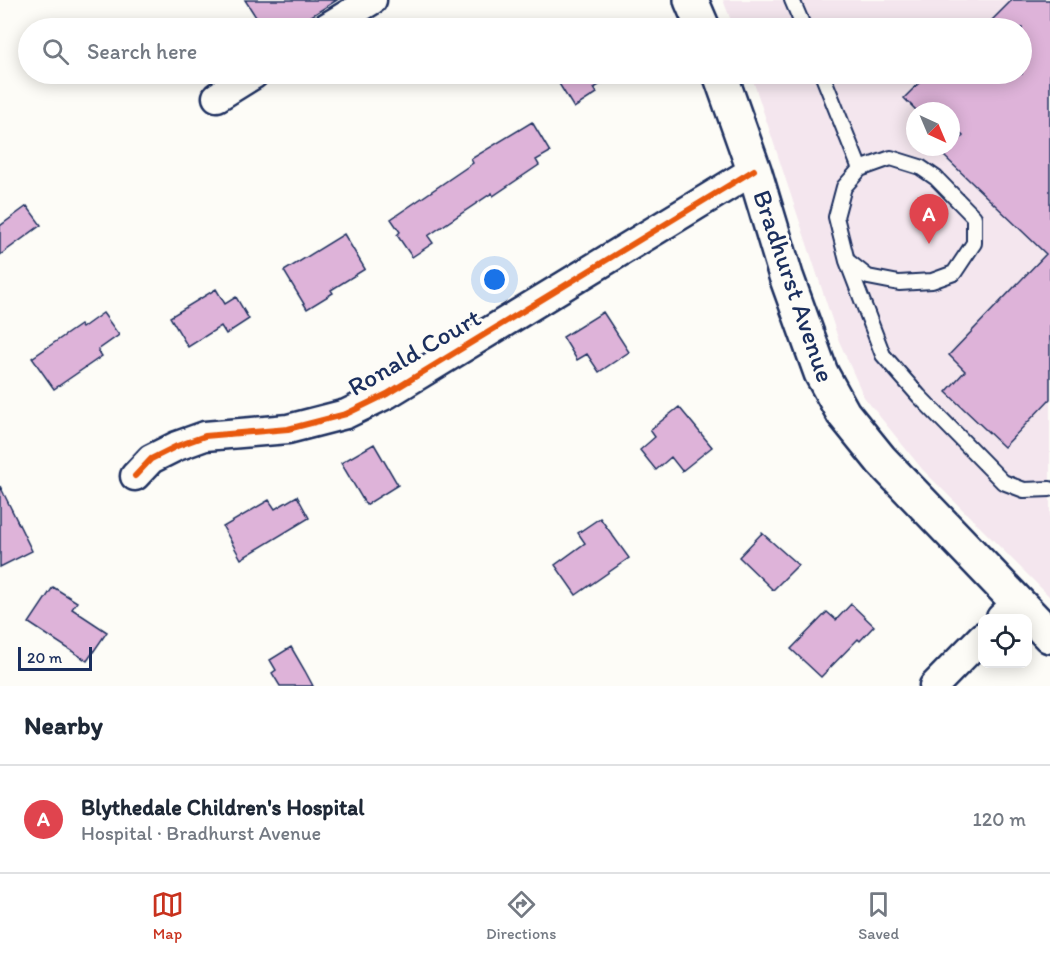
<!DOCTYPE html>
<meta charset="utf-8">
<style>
:root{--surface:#fff;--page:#f6f6f7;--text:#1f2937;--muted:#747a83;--line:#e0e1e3;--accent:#c8321e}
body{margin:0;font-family:Itim,sans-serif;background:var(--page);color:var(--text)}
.controls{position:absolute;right:18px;bottom:18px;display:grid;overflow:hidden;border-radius:12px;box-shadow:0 3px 15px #0003}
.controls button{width:54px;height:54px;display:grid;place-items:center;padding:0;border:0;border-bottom:2px solid var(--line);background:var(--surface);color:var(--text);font:30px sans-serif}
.compass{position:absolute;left:906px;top:102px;width:54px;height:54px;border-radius:50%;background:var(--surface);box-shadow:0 3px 15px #0003;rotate:136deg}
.scale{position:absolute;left:18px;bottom:15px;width:74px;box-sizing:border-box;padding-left:6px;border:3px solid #1b2f5e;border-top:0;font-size:16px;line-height:21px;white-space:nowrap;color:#1b2f5e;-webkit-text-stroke:4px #fdfcf7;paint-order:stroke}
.you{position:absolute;left:495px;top:280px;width:21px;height:21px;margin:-15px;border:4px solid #fff;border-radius:50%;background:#1a73e8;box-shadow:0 0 0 9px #1a73e833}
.badge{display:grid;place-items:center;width:39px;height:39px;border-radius:50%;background:var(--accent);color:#fff;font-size:20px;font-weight:700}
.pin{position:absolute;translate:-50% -50px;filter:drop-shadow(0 2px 3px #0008)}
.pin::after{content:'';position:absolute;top:32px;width:21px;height:18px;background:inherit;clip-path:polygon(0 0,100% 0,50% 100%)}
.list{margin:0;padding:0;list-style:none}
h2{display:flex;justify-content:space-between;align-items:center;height:78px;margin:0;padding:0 24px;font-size:26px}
h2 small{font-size:20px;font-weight:400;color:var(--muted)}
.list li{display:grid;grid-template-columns:39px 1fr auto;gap:18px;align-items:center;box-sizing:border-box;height:108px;padding:0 24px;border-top:2px solid var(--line)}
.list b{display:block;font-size:22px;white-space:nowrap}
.list p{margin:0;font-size:20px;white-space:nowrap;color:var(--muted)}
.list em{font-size:20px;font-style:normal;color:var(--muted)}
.icon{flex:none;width:33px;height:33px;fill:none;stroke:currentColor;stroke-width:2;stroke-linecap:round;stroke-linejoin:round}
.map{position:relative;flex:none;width:1050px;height:686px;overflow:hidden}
.search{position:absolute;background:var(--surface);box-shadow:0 3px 15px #0003;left:18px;right:18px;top:18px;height:66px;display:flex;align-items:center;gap:15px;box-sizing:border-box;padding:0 21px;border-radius:33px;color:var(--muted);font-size:22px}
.sheet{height:186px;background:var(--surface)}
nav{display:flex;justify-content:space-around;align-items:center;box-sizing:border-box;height:84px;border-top:2px solid var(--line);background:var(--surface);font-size:16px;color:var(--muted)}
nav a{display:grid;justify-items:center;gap:3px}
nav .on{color:var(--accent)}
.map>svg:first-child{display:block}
.built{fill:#f4e6ee;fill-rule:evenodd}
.building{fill:#deb3d9;stroke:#1b2f5e;stroke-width:1.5}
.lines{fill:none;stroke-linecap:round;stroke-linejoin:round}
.service-casing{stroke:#1b2f5e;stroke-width:18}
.minor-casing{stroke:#1b2f5e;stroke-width:33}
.secondary-casing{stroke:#1b2f5e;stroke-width:38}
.service{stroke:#fdfcf7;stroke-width:14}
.minor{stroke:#fdfcf7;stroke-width:28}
.secondary{stroke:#fdfcf7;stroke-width:33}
.cycleway-casing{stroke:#fdfcf7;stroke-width:10}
.cycleway{stroke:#e8590c;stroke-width:6}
.labels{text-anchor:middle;stroke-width:6;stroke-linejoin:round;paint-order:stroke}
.street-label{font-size:26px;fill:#1b2f5e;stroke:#fdfcf7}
</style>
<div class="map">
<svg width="1050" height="686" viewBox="0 0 1050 686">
<rect width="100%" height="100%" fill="#fdfcf7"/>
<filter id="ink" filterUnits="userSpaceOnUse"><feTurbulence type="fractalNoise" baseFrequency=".0167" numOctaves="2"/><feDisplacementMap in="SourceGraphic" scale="12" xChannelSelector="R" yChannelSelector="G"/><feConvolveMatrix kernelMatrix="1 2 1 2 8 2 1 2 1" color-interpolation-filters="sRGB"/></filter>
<g filter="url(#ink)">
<!-- built -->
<path class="built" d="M723,0H1050V597L922,469L864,397L839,341L751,74H1022V28H734ZM915,111H951V147H915Z"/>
<!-- building -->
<path class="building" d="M245,0H337L302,22L299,17L281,28H263Z
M1012,0H1050V399L1004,447L946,392L965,371L949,355L1046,254L944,156L963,136L951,124V111H917L904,98L928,74H1022V28H984Z
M553,74H618L594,88L597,93L574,108Z
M532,122L550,152L536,160L539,165L493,196L492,193L428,236L433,243L412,257L397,235L400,232L391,219L473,163L471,159Z
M27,206L41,225L0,255V226Z
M344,234L365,269L331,290L333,293L307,309L284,271Z
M216,289L225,304L236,297L249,319L226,334L221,326L188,347L170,317Z
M603,312L629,352L599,372L587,354L577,360L563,337Z
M103,313L119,335L98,350L102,356L54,389L32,358L80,325L82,328Z
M679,407L712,447L682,471L671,457L656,470L640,450L655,437L650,430Z
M374,444L398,485L366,505L341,463Z
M0,486L32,551L0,567Z
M297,496L309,518L241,559L223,527L269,500L275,509Z
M600,518L629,558L576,595L555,565L585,543L578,533Z
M762,533L798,565L773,590L739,557Z
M53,587L77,602L72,609L107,632L87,661L29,623Z
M851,604L874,626L860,641L858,639L821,677L791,649L827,612L836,620Z
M291,647L305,671L313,686H280L272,673L276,670L270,660Z"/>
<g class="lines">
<!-- service casing -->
<g class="service-casing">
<path id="service" d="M792,0L804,28
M822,74L860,169L844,187L836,217L847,261L883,355L919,396L1003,482L1024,490L1050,489
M849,262L868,277L899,283L932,281L954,273L974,243V217L936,178L920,167L891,158L860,169"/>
</g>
<!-- minor casing -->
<g class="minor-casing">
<path id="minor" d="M326,28L372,0
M217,97L254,74
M135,476L151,459L177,446L205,436L288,429L346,414L387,394L754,170
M1001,618L1017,603
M934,686L982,637"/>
</g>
<!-- secondary casing -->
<g class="secondary-casing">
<path id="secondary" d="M691,0L703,28
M720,74L754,170L786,276L821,373L843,413L881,460L1050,636"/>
</g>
<!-- service -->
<use href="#service" class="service"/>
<!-- minor -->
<use href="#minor" class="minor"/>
<!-- secondary -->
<use href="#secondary" class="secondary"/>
<!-- cycleway casing -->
<g class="cycleway-casing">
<path id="cycleway" d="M135,476L151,459L177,446L205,436L288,429L346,414L387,394L754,170"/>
</g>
<!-- cycleway -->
<use href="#cycleway" class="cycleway"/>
</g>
</g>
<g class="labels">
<!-- street labels -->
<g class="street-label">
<text transform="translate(794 286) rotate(71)" y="9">Bradhurst Avenue</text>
<text transform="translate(414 352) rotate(-30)" y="9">Ronald Court</text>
</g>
</g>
</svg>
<div class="controls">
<button><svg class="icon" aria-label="locate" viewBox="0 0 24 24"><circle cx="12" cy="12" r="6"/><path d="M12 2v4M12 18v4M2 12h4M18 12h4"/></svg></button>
</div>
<svg class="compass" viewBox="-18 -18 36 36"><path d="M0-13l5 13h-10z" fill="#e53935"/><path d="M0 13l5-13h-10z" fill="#747a83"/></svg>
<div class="scale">20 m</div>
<div class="you"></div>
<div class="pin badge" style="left:929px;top:244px;background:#e0444e">A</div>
<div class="search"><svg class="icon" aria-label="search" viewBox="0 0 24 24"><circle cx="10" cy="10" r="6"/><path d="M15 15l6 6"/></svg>Search here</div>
</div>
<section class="sheet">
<h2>Nearby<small></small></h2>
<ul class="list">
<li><span class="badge" style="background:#e0444e">A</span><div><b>Blythedale Children's Hospital</b><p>Hospital · Bradhurst Avenue</p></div><em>120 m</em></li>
</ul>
</section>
<nav>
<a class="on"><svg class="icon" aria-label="map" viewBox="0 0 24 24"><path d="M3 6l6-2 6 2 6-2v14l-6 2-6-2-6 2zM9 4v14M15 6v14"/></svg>Map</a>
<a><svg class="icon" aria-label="directions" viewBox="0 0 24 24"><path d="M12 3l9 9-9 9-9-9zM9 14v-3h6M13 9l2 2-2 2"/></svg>Directions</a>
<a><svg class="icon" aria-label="saved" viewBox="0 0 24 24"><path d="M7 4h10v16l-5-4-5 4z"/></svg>Saved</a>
</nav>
